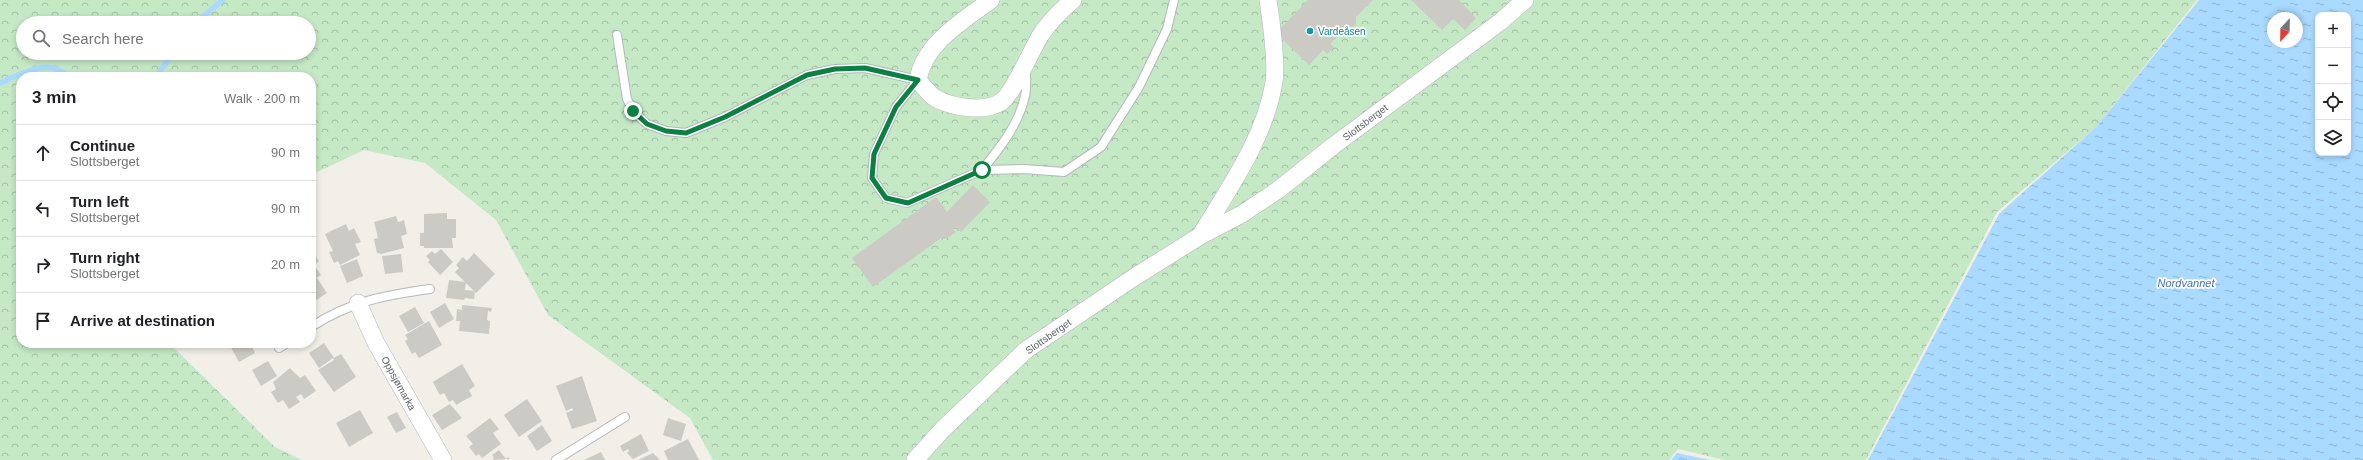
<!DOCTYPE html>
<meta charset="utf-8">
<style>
:root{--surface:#fff;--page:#f6f6f6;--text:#202124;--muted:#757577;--line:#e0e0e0}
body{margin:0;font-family:Helvetica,sans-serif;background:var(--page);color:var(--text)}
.controls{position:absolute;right:12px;top:12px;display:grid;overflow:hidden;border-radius:8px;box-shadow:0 2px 6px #0003}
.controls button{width:36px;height:36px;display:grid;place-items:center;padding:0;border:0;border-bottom:1px solid var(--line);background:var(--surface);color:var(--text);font:20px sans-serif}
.compass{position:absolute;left:2267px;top:12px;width:36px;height:36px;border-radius:50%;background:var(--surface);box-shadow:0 2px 6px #0003;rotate:202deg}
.stop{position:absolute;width:12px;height:12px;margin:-9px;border:3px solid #0b8043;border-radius:50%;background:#fff}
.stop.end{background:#0b8043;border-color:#fff;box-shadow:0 1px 4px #0008}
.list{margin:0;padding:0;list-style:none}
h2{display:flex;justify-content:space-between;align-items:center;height:52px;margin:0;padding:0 16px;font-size:17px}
h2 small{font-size:13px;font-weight:400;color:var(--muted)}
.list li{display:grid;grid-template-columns:26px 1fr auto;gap:12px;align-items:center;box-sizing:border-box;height:56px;padding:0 16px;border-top:1px solid var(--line)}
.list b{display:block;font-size:15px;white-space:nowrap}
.list p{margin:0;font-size:13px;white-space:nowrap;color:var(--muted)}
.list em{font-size:13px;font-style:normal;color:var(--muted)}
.icon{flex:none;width:22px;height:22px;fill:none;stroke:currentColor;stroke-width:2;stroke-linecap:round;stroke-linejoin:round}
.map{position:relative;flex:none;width:2363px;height:460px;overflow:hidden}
.search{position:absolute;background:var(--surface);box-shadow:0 2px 6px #0003;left:16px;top:16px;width:300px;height:44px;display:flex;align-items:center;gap:10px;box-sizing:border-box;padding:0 14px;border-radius:22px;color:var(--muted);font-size:15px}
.panel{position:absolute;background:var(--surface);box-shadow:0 2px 6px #0003;left:16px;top:72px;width:300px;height:276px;border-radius:16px}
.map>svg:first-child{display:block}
.forest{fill:url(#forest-crowns);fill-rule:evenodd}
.water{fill:url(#water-ripples);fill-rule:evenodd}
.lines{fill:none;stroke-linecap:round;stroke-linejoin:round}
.stream{stroke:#aadaff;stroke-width:5.5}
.building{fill:#cccac5}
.lane-casing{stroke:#b5b8bc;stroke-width:10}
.street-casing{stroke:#b5b8bc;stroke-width:18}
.lane{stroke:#fff;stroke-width:8}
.street{stroke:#fff;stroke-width:17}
.route{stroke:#0b8043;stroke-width:5}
.culture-dot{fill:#0f9aa8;stroke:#fff;stroke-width:1.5}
.labels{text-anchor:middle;stroke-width:3.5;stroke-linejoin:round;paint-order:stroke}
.culture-label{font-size:10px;fill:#0d838f;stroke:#fff;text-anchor:start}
.street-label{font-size:10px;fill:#5f6368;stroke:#fff}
.water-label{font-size:11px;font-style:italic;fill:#4174aa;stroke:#fff}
</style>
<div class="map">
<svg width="2363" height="460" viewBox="0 0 2363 460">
<defs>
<pattern id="forest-crowns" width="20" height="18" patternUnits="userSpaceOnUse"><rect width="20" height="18" fill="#c5e8c5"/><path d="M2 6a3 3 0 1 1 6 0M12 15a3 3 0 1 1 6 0" fill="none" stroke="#a3c0a4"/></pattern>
<pattern id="water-ripples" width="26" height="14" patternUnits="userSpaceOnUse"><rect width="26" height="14" fill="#aadaff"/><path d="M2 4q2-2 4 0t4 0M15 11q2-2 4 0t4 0" fill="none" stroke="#8eb4d2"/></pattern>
</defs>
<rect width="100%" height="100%" fill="#f1efe8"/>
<!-- forest -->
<path class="forest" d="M0,0H2197L2096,127L1997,212L1866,460H1725L1678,449L1669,460H713L690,418L548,315L496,220L425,163L364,150L311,175V77H21V343H169L275,447L302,460H0ZM23,23H309V53H23Z"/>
<!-- water -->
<path class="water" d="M2199,0H2363V460H1868L1999,214L2096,127ZM2318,15H2348V153H2318ZM2273,18H2297V42H2273Z
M1677,453L1710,460H1671Z"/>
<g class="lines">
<!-- stream -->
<path class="stream" d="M195,23L223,0
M156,77L173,53
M0,83C22,74 50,56 68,77"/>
</g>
<!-- building -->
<path class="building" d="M1308,0H1373L1356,17V24L1351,29H1345L1330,44L1334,47L1327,54L1323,50L1309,65L1276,33Z
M1411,0H1459L1476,18L1465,30L1453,19L1442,30Z
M973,185L990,202L961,232L956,227L953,229L956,232L946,239L944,236L873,287L852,258L936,197L947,212Z
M447,213V219H456V238H452L453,248H424V246H420V233H424V214Z
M396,216L398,222L404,220L407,234L401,236L404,248L381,254L377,253L374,239L378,238L374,222Z
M346,224L349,231L354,228L361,242L355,244L360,255L340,265L338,261L334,263L329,252L333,251L325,234Z
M311,249L319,261L314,265L321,275L311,281Z
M441,249L453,262L440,275L428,262L430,260L426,256L432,251L435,254Z
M474,253L495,274L476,293L455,272L459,268L456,265L463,257L467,261Z
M401,254L403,272L385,274L382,256Z
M357,259L363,276L347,283L340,266Z
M317,278L327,293L312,303L311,282Z
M449,280L466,282L465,290L475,291L474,299L465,298L464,300L446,298Z
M445,303L454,319L439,328L430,312Z
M462,305L492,308L491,312L488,311L487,320L490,321L489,334L459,331L460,321H456L457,309L462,310Z
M415,307L424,323L408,332L399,316Z
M429,321L442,345L419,358L415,352L412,354L405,341L408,339L405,335Z
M235,343H250L255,353L239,362L230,346Z
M324,343L334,358L341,354L356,377L334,392L318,370L334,360L333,358L319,368L309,353Z
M268,361L277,376L261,386L252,370Z
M462,364L475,386L469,390L472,396L456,405L453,400L449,402L444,393L440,395L438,392L433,382Z
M290,368L300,378L305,375L316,391L304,399L301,394L296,397L300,402L289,409L283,400L278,403L271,392L276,389L273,382Z
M582,376L597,421L572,429L566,413L573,410L572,408L566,411L556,386Z
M527,399L542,421L519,437L504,415Z
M450,404L462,418L442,430L432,415Z
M360,410L373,433L349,447L336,423Z
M397,412L406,428L396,433L387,417Z
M490,418L499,429L493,433L501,444L482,458L479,454L476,456L469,447L473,444L466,436Z
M668,418L686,424L681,441L663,435Z
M542,425L552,441L537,451L527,436Z
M641,434L649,451L633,459L627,453L629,451L628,449L623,452L620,446Z
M688,439L699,460H668L664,451Z
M499,450L506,459L508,457L510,459L492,460L494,458L492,455Z
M601,452L605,460H584Z
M653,453L660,460H638Z"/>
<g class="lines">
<!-- lane casing -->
<g class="lane-casing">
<path id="lane" d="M617,35L627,99L633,111L647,124L666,131L686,133L725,117L807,75L835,69L865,68L918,80L896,107L874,154L872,178L886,198L907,203L982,170L1024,169L1064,172L1101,147L1139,87L1167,29L1174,0
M982,170C1000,148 1019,124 1025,96C1027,88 1026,79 1026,71
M311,327C349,302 385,295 430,289
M279,348L287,343
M556,460L625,417"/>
</g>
<!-- street casing -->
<g class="street-casing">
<path id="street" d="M991,0C963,21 924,43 918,80C923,86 929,94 935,98C951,107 984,113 1001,102C1013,94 1031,51 1040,36C1049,22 1060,11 1073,0
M1200,236C1229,188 1265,138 1274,82C1277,64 1271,19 1268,0
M358,303L376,343L443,460
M915,460L943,429L1026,350L1136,276L1200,236L1242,214L1278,190L1333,146L1500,22L1525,0"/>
</g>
<!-- lane -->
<use href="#lane" class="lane"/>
<!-- street -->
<use href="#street" class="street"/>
</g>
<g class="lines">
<!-- route -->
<path class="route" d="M633,111L647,124L666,131L686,133L725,117L807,75L835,69L865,68L918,80L896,107L874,154L872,178L886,198L908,203L982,170"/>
</g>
<!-- markers -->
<circle class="culture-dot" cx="1310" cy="31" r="4"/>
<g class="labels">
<!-- culture labels -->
<g class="culture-label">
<text x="1318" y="35">Vardeåsen</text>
</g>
<!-- street labels -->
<g class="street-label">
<text transform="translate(1365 122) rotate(-37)" y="4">Slottsberget</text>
<text transform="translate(1048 336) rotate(-35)" y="4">Slottsberget</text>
<text transform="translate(399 383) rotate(61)" y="4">Oppsjømarka</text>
</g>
<!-- water labels -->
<g class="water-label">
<text x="2186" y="287">Nordvannet</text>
</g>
</g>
</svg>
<div class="controls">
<button>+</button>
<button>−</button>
<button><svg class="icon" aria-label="locate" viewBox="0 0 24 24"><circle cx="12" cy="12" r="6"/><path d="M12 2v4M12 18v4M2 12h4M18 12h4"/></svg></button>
<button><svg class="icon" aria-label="layers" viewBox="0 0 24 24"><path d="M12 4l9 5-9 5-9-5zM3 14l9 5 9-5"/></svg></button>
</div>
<svg class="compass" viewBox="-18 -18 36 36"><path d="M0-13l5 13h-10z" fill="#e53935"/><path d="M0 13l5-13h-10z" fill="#757577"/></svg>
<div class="stop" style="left:982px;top:170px"></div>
<div class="stop end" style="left:633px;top:111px"></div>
<div class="search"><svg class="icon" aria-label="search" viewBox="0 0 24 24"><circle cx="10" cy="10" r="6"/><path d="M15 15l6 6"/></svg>Search here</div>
<section class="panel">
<h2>3 min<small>Walk · 200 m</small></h2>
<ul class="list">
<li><svg class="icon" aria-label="ahead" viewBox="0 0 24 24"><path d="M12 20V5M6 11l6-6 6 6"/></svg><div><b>Continue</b><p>Slottsberget</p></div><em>90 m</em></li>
<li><svg class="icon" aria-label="left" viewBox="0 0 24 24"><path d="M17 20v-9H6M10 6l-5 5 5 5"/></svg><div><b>Turn left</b><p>Slottsberget</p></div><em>90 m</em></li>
<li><svg class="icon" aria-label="right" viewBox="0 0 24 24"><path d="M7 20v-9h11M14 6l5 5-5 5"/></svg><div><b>Turn right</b><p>Slottsberget</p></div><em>20 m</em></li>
<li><svg class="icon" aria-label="arrive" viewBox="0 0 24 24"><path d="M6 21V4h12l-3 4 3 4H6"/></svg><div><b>Arrive at destination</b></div></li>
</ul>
</section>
</div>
